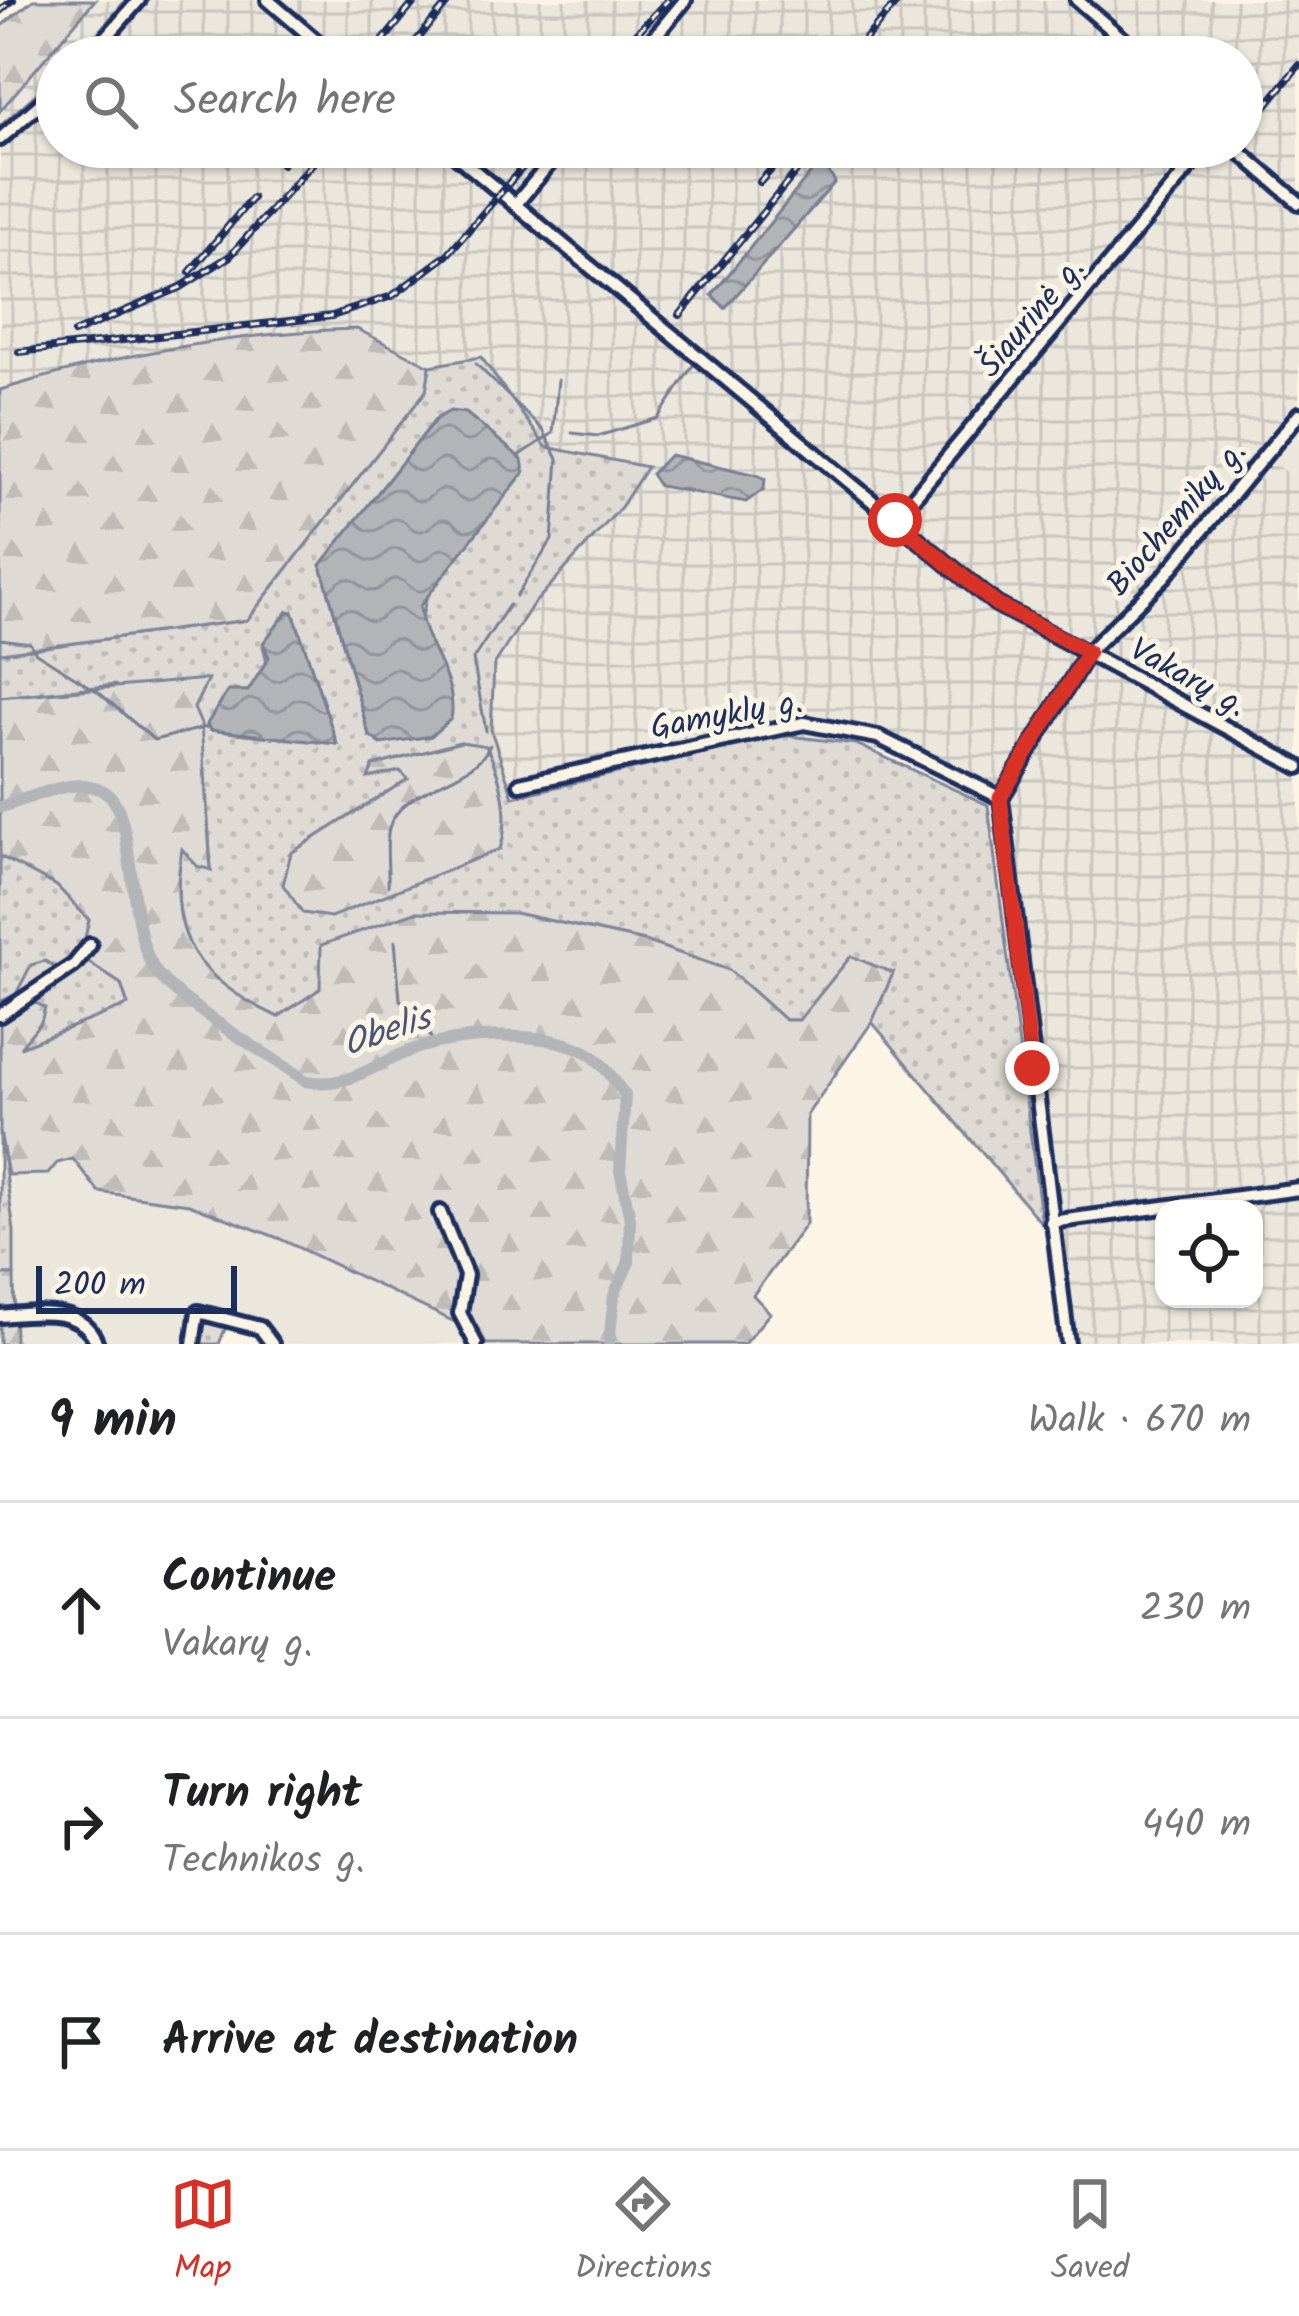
<!DOCTYPE html>
<meta charset="utf-8">
<style>
:root{--surface:#fff;--page:#f6f6f6;--text:#202124;--muted:#757577;--line:#e0e0e0;--accent:#d93025}
body{margin:0;font-family:Kalam,sans-serif;background:var(--page);color:var(--text)}
.controls{position:absolute;right:36px;bottom:36px;display:grid;overflow:hidden;border-radius:24px;box-shadow:0 3px 9px #0004}
.controls button{width:108px;height:108px;display:grid;place-items:center;padding:0;border:0;border-bottom:3px solid var(--line);background:var(--surface);color:var(--text);font:60px sans-serif}
.scale{position:absolute;left:36px;bottom:30px;width:201px;box-sizing:border-box;padding-left:12px;border:6px solid #1b2f5e;border-top:0;font-size:33px;line-height:42px;white-space:nowrap;color:#1b2f5e;-webkit-text-stroke:9px #fcf5e5;paint-order:stroke}
.stop{position:absolute;width:36px;height:36px;margin:-27px;border:9px solid #d93025;border-radius:50%;background:#fff}
.stop.end{background:#d93025;border-color:#fff;box-shadow:0 3px 12px #0008}
.list{margin:0;padding:0;list-style:none}
h2{display:flex;justify-content:space-between;align-items:center;height:156px;margin:0;padding:0 48px;font-size:51px}
h2 small{font-size:39px;font-weight:400;color:var(--muted)}
.list li{display:grid;grid-template-columns:78px 1fr auto;gap:36px;align-items:center;box-sizing:border-box;height:216px;padding:0 48px;border-top:3px solid var(--line)}
.list b{display:block;font-size:45px;white-space:nowrap}
.list p{margin:0;font-size:39px;white-space:nowrap;color:var(--muted)}
.list em{font-size:39px;font-style:normal;color:var(--muted)}
.icon{flex:none;width:66px;height:66px;fill:none;stroke:currentColor;stroke-width:2;stroke-linecap:round;stroke-linejoin:round}
.map{position:relative;flex:none;width:1299px;height:1344px;overflow:hidden}
.search{position:absolute;background:var(--surface);box-shadow:0 3px 9px #0004;left:36px;right:36px;top:36px;height:132px;display:flex;align-items:center;gap:30px;box-sizing:border-box;padding:0 42px;border-radius:66px;color:var(--muted);font-size:45px}
.sheet{height:804px;background:var(--surface)}
nav{display:flex;justify-content:space-around;align-items:center;box-sizing:border-box;height:168px;border-top:3px solid var(--line);background:var(--surface);font-size:33px;color:var(--muted)}
nav a{display:grid;justify-items:center;gap:6px}
nav .on{color:var(--accent)}
.map>svg:first-child{display:block}
.built{fill:#ece7dc}
.industrial{fill:url(#industrial-grid);fill-rule:evenodd}
.grass{fill:url(#grass-dots);stroke:#7d8599;stroke-width:3;fill-rule:evenodd}
.forest{fill:url(#forest-firs);stroke:#7d8599;stroke-width:3}
.water{fill:url(#water-waves);stroke:#767f94;stroke-width:3}
.lines{fill:none;stroke-linecap:round;stroke-linejoin:round}
.stream{stroke:#767f94;stroke-width:3}
.river{stroke:#b2b4b8;stroke-width:12}
.minor-casing{stroke:#1b2f5e;stroke-width:20}
.minor{stroke:#fcf5e5;stroke-width:10}
.rail-casing{stroke:#1b2f5e;stroke-width:8}
.rail{stroke:#fcf5e5;stroke-width:3;stroke-dasharray:9;stroke-linecap:butt}
.route{stroke:#d93025;stroke-width:15}
.labels{text-anchor:middle;stroke-width:10;stroke-linejoin:round;paint-order:stroke}
.street-label{font-size:33px;fill:#1b2f5e;stroke:#fcf5e5}
.water-label{font-size:36px;font-style:italic;fill:#485779;stroke:#fcf5e5}
</style>
<div class="map">
<svg width="1299" height="1344" viewBox="0 0 1299 1344">
<defs>
<pattern id="industrial-grid" width="8" height="8" patternUnits="userSpaceOnUse" patternTransform="scale(3)"><rect width="8" height="8" fill="#ece7dc"/><path d="M0 4h8M4 0v8" fill="none" stroke="#cac6bf"/></pattern>
<pattern id="grass-dots" width="8" height="8" patternUnits="userSpaceOnUse" patternTransform="scale(3)"><rect width="8" height="8" fill="#dfdbd4"/><path d="M2 2h.1M6 6h.1" fill="none" stroke="#bfbcb8" stroke-width="1.8" stroke-linecap="round"/></pattern>
<pattern id="forest-firs" width="22" height="20" patternUnits="userSpaceOnUse" patternTransform="scale(3)"><rect width="22" height="20" fill="#dfdbd4"/><path d="M5 1l3.5 6h-7zM16 11l3.5 6h-7z" fill="#bfbcb8"/></pattern>
<pattern id="water-waves" width="16" height="10" patternUnits="userSpaceOnUse" patternTransform="scale(3)"><rect width="16" height="10" fill="#b2b4b8"/><path d="M0 5q4-4 8 0t8 0" fill="none" stroke="#909399"/></pattern>
</defs>
<rect width="100%" height="100%" fill="#fcf5e5"/>
<filter id="ink" filterUnits="userSpaceOnUse"><feTurbulence type="fractalNoise" baseFrequency=".00833" numOctaves="2"/><feDisplacementMap in="SourceGraphic" scale="24" xChannelSelector="R" yChannelSelector="G"/><feConvolveMatrix kernelMatrix="1 2 1 2 8 2 1 2 1" color-interpolation-filters="sRGB"/></filter>
<g filter="url(#ink)">
<!-- built -->
<path class="built" d="M1299,427V481L1270,461Z
M64,1159L80,1163L99,1192L189,1204L278,1238L458,1324L461,1317L476,1344H272L190,1311L185,1344H15L8,1175H48Z"/>
<!-- industrial -->
<path class="industrial" d="M95,0H1299V427L1271,461L1299,481V1344H1073L1007,797L996,787L856,744L781,735L513,798L491,730L494,665L532,606L630,496L646,467L546,447L481,357L430,366L357,329L303,330L75,367L0,390V111ZM57,57H1242V147H57ZM1164,1209H1254V1299H1164Z"/>
<!-- grass -->
<path class="grass" d="M481,357L546,447L647,467L621,507L532,606L494,665L491,730L513,797L781,735L856,744L988,805L1042,1224L872,1022L893,973L799,1020H785L729,970L644,941L515,913L320,989L278,1017C197,979 167,939 182,848L211,869L205,771L115,685L0,697V653L247,620L426,391L430,366ZM436,419L524,472L427,594L421,622L431,645L369,735L321,565ZM293,612L337,744L210,730L207,724L228,691H248L268,666L263,646ZM460,742L486,746C502,778 511,816 500,849L477,857L291,853L408,779L400,771L373,766Z
M0,856L57,886L89,920L81,957L121,984L128,1006L17,1049L16,994L0,1002Z
M0,1131L14,1231V1275H0Z
M189,1310L245,1323L225,1329L219,1344H185Z"/>
<!-- forest -->
<path class="forest" d="M33,0H95L0,111V27Z
M357,329L430,366L426,391L247,620L0,653V390C113,355 239,332 357,329Z
M208,679L194,708L201,724L211,870L197,866L182,849C166,939 198,979 278,1017L320,989L321,945L415,912L515,913L644,941L729,970L785,1020H799L851,956L893,973L872,1022L807,1115L806,1224L753,1295L770,1313L744,1344H476L461,1319L459,1324L278,1238L189,1204L99,1192L73,1159L57,1163L48,1174L8,1175L0,1131V1002L16,994L31,965L45,961L63,973L31,1000L45,1008L41,1022L20,1047L128,1005L121,984L81,957L89,920L57,886L0,856V697Z
M461,742L486,746C502,778 511,816 500,849L331,917L303,913L283,885L291,853L408,779L400,771L368,778L373,766Z
M0,1275H14L15,1344H0Z"/>
<!-- water -->
<path class="water" d="M817,165H824L835,182L725,308L712,295Z
M450,411L466,413L522,459L524,472L420,606C422,646 459,678 451,719L431,736L381,744L369,735L321,565L436,419Z
M670,455L757,475L765,479L764,489L746,502L659,486L651,474Z
M288,611L293,612L337,744L210,730L207,724L228,691H248L269,657L263,643Z"/>
<g class="lines">
<!-- stream -->
<path class="stream" d="M77,57L126,0
M0,126L57,75
M476,364L543,430L558,459L552,540L516,596
M572,433L598,436L658,418L694,364L671,341
M519,456L553,433L558,380
M0,639L30,643L36,653L97,691L154,740L207,727
M486,731L473,659L509,605
M388,886C389,868 385,845 389,828C401,785 474,783 490,745
M395,941L400,1000L412,1005L434,1043"/>
<!-- river -->
<path class="river" d="M0,807C23,801 47,789 70,786C84,784 104,787 112,798C135,827 128,924 153,967C172,1000 269,1054 306,1081C350,1089 374,1064 412,1050C455,1034 557,1027 595,1058C607,1068 616,1084 625,1095L620,1170L630,1219L629,1262L614,1295L609,1344"/>
<!-- minor casing -->
<g class="minor-casing">
<path id="minor" d="M268,0L335,57
M1077,0L1144,57
M89,57L139,0
M638,57L685,0
M0,139L57,89
M446,147L996,604L1299,767
M1234,147L1299,203
M516,204L563,147
M895,520L1206,147
M520,784L804,723L878,737L1001,798
M0,1015L74,965L90,945
M440,1212L466,1275L460,1313L476,1344
M1051,1222L1299,1189
M0,1316C34,1313 84,1305 97,1344
M193,1344L198,1312L260,1328L272,1344
M1068,1344L1001,798L1088,652L1164,577L1299,414"/>
</g>
<!-- minor -->
<use href="#minor" class="minor"/>
<!-- rail casing -->
<g class="rail-casing">
<path id="rail" d="M0,11L13,0
M370,57L416,0
M403,57L450,0
M614,57L668,0
M850,57L899,0
M1243,134L1299,65
M282,164L296,147
M760,182L791,147
M190,272L252,198
M680,315L816,147
M74,333L181,287L230,256L327,147
M19,352L332,316L392,296L447,255L540,147"/>
</g>
<!-- rail -->
<use href="#rail" class="rail"/>
</g>
</g>
<g class="lines" filter="url(#ink)">
<!-- route -->
<path class="route" d="M895,520L996,604L1088,652L1000,798L1032,1068"/>
</g>
<g class="labels">
<!-- street labels -->
<g class="street-label">
<text transform="translate(1030 316) rotate(-50)" y="12">Šiaurinė g.</text>
<text transform="translate(1175 517) rotate(-49)" y="12">Biochemikų g.</text>
<text transform="translate(1189 676) rotate(29)" y="12">Vakarų g.</text>
<text transform="translate(726 713) rotate(-10)" y="12">Gamyklų g.</text>
</g>
<!-- water labels -->
<g class="water-label">
<text transform="translate(386 1029) rotate(-19)" y="13">Obelis</text>
</g>
</g>
</svg>
<div class="controls">
<button><svg class="icon" aria-label="locate" viewBox="0 0 24 24"><circle cx="12" cy="12" r="6"/><path d="M12 2v4M12 18v4M2 12h4M18 12h4"/></svg></button>
</div>
<div class="scale">200 m</div>
<div class="stop" style="left:895px;top:520px"></div>
<div class="stop end" style="left:1032px;top:1068px"></div>
<div class="search"><svg class="icon" aria-label="search" viewBox="0 0 24 24"><circle cx="10" cy="10" r="6"/><path d="M15 15l6 6"/></svg>Search here</div>
</div>
<section class="sheet">
<h2>9 min<small>Walk · 670 m</small></h2>
<ul class="list">
<li><svg class="icon" aria-label="ahead" viewBox="0 0 24 24"><path d="M12 20V5M6 11l6-6 6 6"/></svg><div><b>Continue</b><p>Vakarų g.</p></div><em>230 m</em></li>
<li><svg class="icon" aria-label="right" viewBox="0 0 24 24"><path d="M7 20v-9h11M14 6l5 5-5 5"/></svg><div><b>Turn right</b><p>Technikos g.</p></div><em>440 m</em></li>
<li><svg class="icon" aria-label="arrive" viewBox="0 0 24 24"><path d="M6 21V4h12l-3 4 3 4H6"/></svg><div><b>Arrive at destination</b></div></li>
</ul>
</section>
<nav>
<a class="on"><svg class="icon" aria-label="map" viewBox="0 0 24 24"><path d="M3 6l6-2 6 2 6-2v14l-6 2-6-2-6 2zM9 4v14M15 6v14"/></svg>Map</a>
<a><svg class="icon" aria-label="directions" viewBox="0 0 24 24"><path d="M12 3l9 9-9 9-9-9zM9 14v-3h6M13 9l2 2-2 2"/></svg>Directions</a>
<a><svg class="icon" aria-label="saved" viewBox="0 0 24 24"><path d="M7 4h10v16l-5-4-5 4z"/></svg>Saved</a>
</nav>
